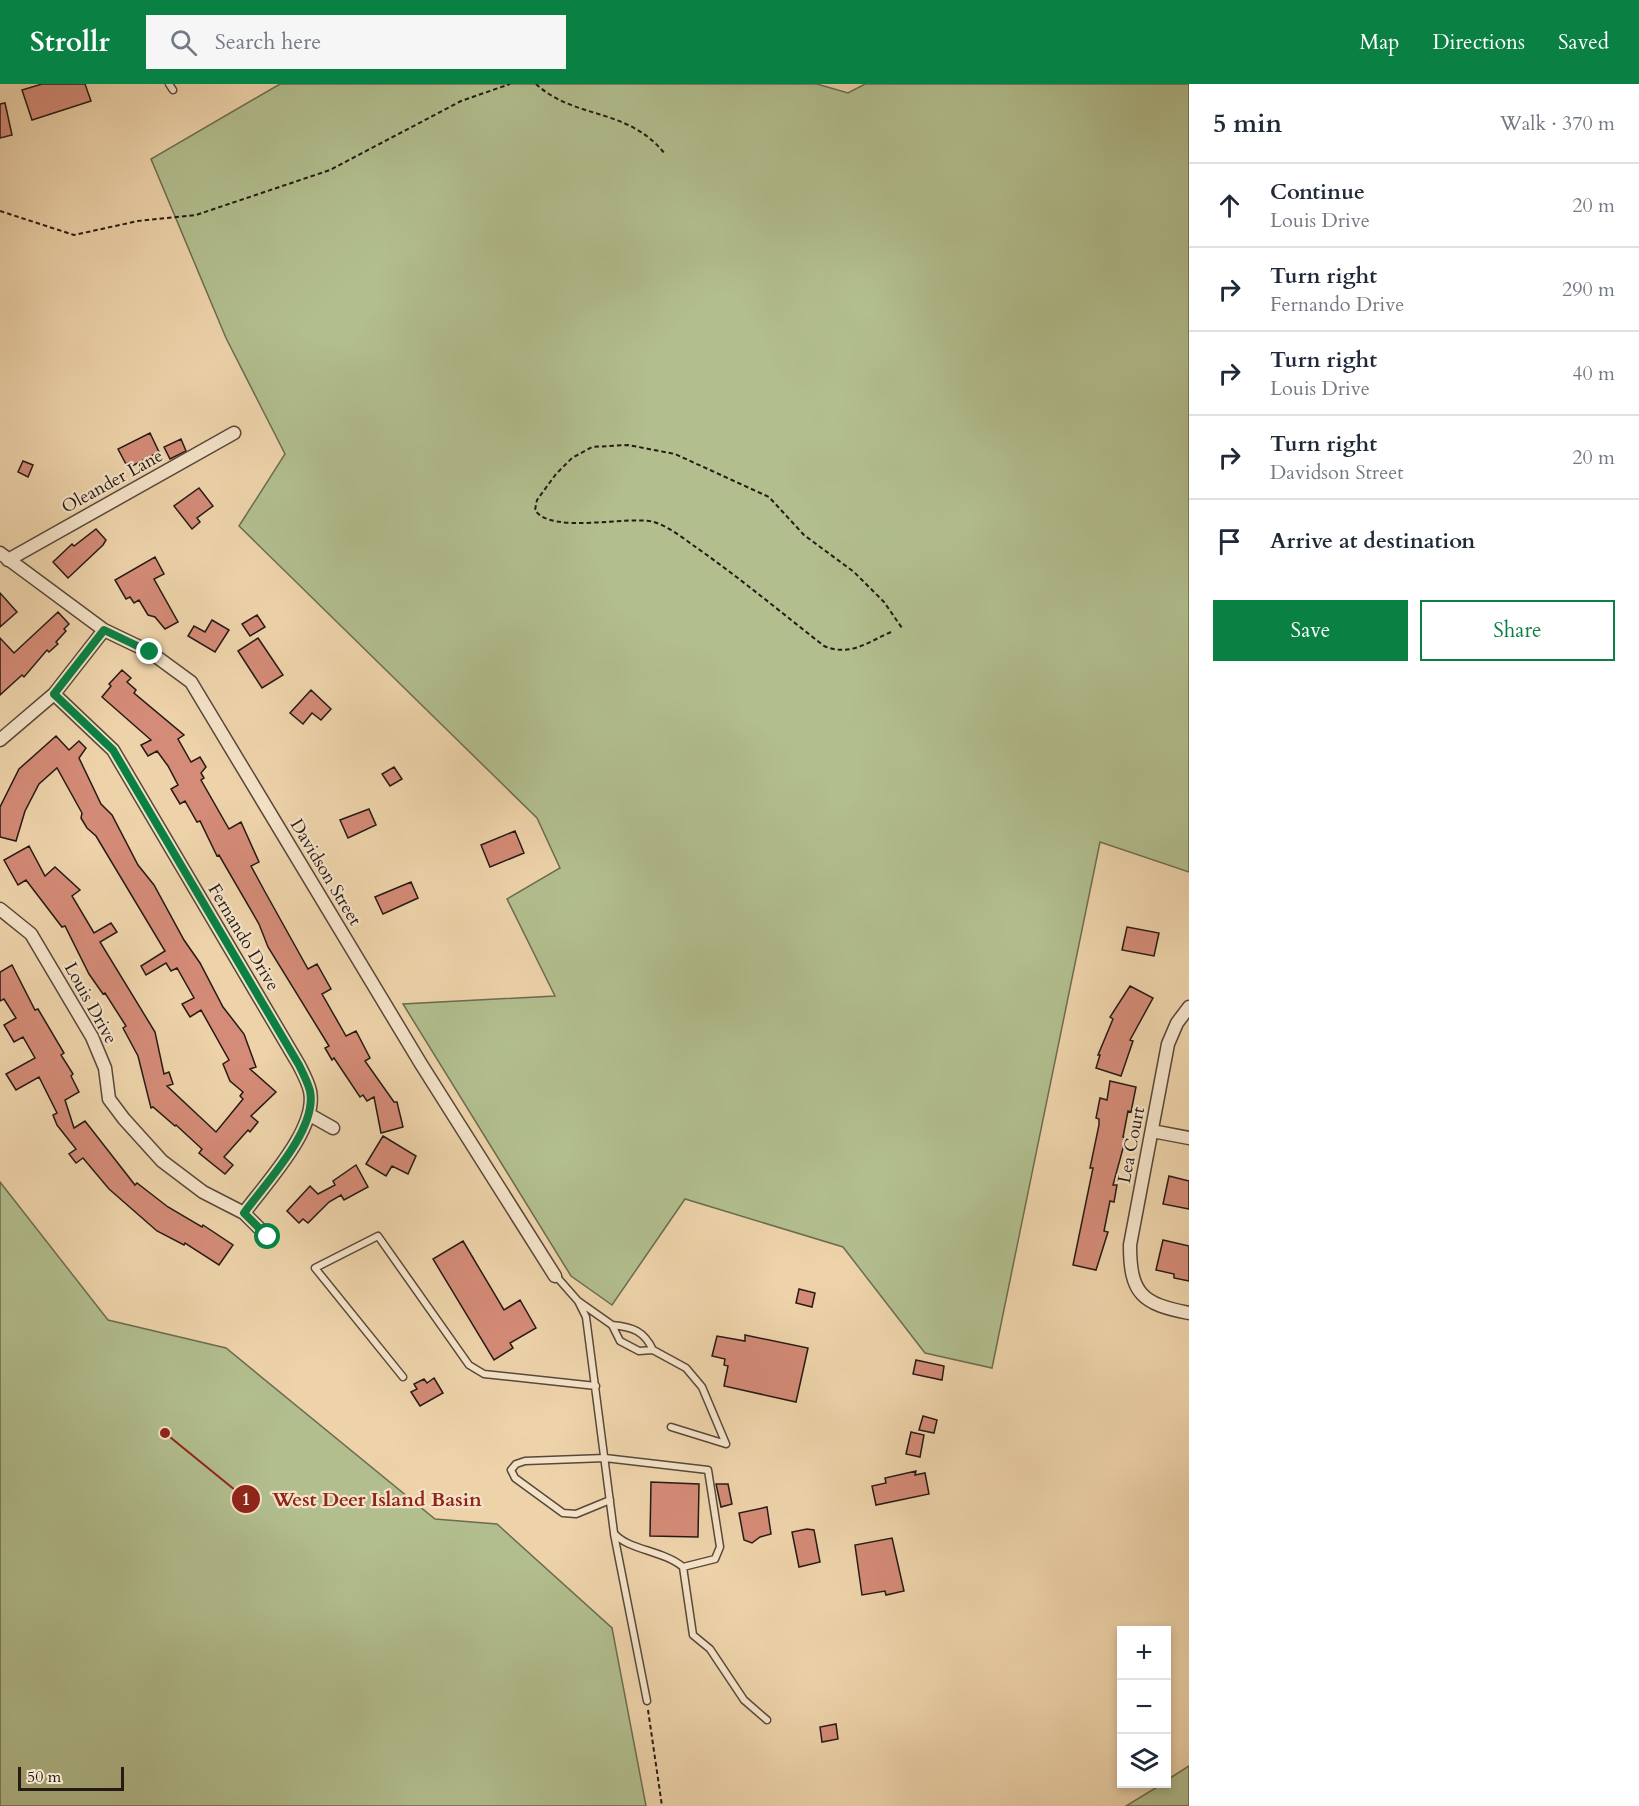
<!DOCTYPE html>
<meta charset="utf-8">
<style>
:root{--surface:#fff;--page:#f6f6f7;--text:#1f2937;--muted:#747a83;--line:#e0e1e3;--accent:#0b8043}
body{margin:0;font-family:Cardo,serif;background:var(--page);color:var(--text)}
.controls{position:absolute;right:18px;bottom:18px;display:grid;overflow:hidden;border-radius:0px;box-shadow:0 3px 9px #0003}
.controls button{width:54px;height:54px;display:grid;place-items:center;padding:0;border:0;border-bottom:2px solid var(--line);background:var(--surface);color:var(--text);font:30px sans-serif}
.scale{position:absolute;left:18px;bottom:15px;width:106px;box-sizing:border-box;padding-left:6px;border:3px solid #261a14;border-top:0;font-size:16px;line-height:21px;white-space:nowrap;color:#261a14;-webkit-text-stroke:4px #f4e2c8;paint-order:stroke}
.stop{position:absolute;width:18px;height:18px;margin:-14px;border:4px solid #0b8043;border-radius:50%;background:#fff}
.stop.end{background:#0b8043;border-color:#fff;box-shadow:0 2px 6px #0008}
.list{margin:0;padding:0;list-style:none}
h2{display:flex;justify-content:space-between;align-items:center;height:78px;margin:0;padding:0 24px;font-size:26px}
h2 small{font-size:20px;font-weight:400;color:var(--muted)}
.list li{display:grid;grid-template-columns:39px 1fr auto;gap:18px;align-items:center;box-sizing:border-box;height:84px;padding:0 24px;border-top:2px solid var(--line)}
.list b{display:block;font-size:22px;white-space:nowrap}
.list p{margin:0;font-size:20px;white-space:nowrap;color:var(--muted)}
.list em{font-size:20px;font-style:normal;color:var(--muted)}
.actions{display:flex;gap:12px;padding:18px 24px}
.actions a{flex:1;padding:14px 0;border:2px solid var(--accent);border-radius:0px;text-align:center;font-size:21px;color:var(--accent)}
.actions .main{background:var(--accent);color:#fff}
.icon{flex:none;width:33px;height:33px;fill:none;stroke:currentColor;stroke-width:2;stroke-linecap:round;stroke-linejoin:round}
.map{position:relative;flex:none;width:1189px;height:1722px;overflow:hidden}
header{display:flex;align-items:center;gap:36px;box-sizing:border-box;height:84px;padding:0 30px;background:var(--accent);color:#fff}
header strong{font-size:28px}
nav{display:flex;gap:33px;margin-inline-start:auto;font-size:21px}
.search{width:420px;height:54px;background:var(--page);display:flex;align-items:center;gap:15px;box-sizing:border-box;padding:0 21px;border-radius:0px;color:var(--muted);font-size:22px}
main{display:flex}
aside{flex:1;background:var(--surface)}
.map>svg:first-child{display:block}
.green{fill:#b2be8e;stroke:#6c6c51;stroke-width:1.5}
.building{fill:#d48b77;stroke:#261a14;stroke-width:1.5}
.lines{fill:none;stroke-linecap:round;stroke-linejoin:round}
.service-casing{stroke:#58483a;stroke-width:9}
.minor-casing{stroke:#58483a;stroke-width:15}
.path{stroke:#261a14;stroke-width:2;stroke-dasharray:4.5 3;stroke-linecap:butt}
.service{stroke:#f4e2c8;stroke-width:6}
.minor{stroke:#f4e2c8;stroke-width:12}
.route{stroke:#0b8043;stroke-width:8}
.labels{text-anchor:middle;stroke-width:4.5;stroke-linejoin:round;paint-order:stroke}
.street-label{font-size:18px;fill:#261a14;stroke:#f4e2c8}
.leader{fill:none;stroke:#8f2418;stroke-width:2}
.callout-dot{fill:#8f2418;stroke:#f4e2c8;stroke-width:2}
.mark-label{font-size:18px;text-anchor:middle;font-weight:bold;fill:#fff}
.callout-label{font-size:20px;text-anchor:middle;font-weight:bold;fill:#8f2418;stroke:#f4e2c8;stroke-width:4.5;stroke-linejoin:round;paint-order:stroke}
</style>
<header>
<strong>Strollr</strong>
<div class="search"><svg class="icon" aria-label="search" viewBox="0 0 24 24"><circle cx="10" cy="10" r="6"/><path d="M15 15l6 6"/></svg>Search here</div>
<nav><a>Map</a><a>Directions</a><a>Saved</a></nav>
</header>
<main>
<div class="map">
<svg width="1189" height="1722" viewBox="0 0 1189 1722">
<rect width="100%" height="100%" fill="#eed3aa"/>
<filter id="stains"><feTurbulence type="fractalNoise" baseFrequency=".00333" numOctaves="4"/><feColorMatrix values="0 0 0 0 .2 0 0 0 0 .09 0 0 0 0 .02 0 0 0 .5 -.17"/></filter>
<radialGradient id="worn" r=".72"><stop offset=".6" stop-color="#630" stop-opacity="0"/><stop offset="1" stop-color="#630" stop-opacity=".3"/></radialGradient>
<!-- green -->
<path class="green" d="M280,0H817L848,9L865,0H1189V788L1100,758L992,1284L925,1269L843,1163L685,1115L612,1221L571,1192L403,920L555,912L507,815L560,784L537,734L239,442L285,370L226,254L151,75Z
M0,1098L108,1236L226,1264L435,1435L497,1440L612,1544L646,1722H0Z
M1189,1682V1722H1126L1162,1700H1166L1167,1696Z"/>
<!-- building -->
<path class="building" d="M42,0H85L91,17L32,36L22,6Z
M5,19L12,51L0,54V20Z
M150,349L159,368L132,382L130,378L126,380L118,365Z
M181,355L186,367L170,375L164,363Z
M23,377L33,381L28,393L18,388Z
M199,404L213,422L197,434L200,438L192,445L174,422Z
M96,445L106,456L103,461L68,494L53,478L72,460L74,462Z
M155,473L164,490L154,495L178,538L165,545L155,533L148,531L139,516L134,519L130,513L126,515L115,496Z
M0,509L17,528L0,543Z
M58,528L69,540L64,545L66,547L56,558L58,560L49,568L47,566L24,593L22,591L0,611V554L14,569Z
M257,531L265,543L250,552L242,540Z
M212,536L229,546L215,568L188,552L194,542L205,548Z
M258,554L283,591L262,604L238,567Z
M122,586L131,594L127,598L136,606L134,609L184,651L178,655L191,678L200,673L206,683L201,689L204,694L201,696L229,745L241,738L259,778L251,782L264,806L308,885L317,880L331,905L322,910L346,952L356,947L370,974L365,977L394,1018H397L403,1043L381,1049L374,1013L367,1017L363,1011L360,1013L334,974L332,976L325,964L329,962L268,863L259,840L219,771L217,772L200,737L197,738L185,717L180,720L171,705L178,701L168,682L157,667L148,672L141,661L151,656L102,613L111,602L109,600Z
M311,606L331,625L321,636L312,629L303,640L290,629Z
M56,652L69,666L79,657L86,664L79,674L101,720L112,731L138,781L154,801L184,856L200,879L223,923L244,950L256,983L250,985L276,1008L251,1032L258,1038L250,1048L248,1046L224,1073L233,1081L225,1090L199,1069L202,1065L176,1041L175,1042L153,1023L151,1024L138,972L123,944L126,942L105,909L103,910L89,890L65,842L62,843L26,796L18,801L4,776L29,762L45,792L55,783L80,806L72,812L94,849L111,839L117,848L100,858L155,948L164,990L169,988L173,1000L167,1002L216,1048L243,1015L240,1012L243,1008L230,997L223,980L229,976L201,926L190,933L182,920L194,914L177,884L171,887L166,879L146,891L141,882L165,867L96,752L87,744L81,734L82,729L57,684L39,700L25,727L16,757L0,753V723L19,685Z
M394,683L402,695L390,702L382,690Z
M369,725L376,741L348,754L340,736Z
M515,747L524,769L490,783L481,761Z
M411,798L418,814L383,830L375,813Z
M1127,843L1159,849L1154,872L1122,866Z
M12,881L35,926L38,925L64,969L61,971L73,990L71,992L79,1008L65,1016L74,1044L85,1037L135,1101L137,1099L168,1123L202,1143L203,1141L233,1161L219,1181L185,1159L184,1161L157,1147L109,1105L83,1074L76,1079L69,1070L76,1065L57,1041L53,1031L57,1029L39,993L16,1006L6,990L35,974L23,953L14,958L4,941L16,934L4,915L0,917V888Z
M1130,902L1153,914L1130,956L1133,957L1121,992L1096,984L1100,971H1098L1113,935L1110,933Z
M1110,997L1136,1003L1131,1028L1128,1027L1123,1053L1126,1054L1125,1057L1113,1101H1117L1114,1118L1110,1117L1104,1147L1108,1148L1096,1186L1073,1181L1093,1084H1090L1099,1041V1035L1096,1034L1100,1014L1107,1016Z
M383,1052L416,1072L408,1090L392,1082L386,1092L366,1080Z
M356,1081L368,1103L344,1116L341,1111L329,1118L308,1139L303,1135L299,1139L287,1127L310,1102L318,1110L335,1101L333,1097Z
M1169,1092L1189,1097V1125L1163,1120Z
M1163,1156L1189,1162V1197L1174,1194V1190L1156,1186Z
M463,1157L504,1226L520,1216L536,1244L510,1259L513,1264L494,1276L433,1175Z
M799,1205L815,1209L812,1223L796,1219Z
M745,1251L808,1264L796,1318L724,1302L728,1282L724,1281L725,1275L712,1272L717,1252L745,1257Z
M916,1276L944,1282L942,1296L913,1290Z
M434,1294L443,1309L420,1322L411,1308L417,1305L414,1300L424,1295L427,1299Z
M923,1332L937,1336L934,1349L919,1346Z
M911,1348L924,1351L920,1373L906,1370Z
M916,1387L915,1391L925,1389L929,1410L876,1421L872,1402L886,1399L885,1394Z
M651,1398L699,1400L698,1453L650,1452Z
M716,1400H728L732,1420L721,1423Z
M767,1423L771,1450L760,1453L752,1459L744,1456L739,1429Z
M807,1445L814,1446L820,1478L799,1483L792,1448Z
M892,1454L904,1507L886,1511L885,1507L862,1511L855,1461Z
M836,1640L838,1655L822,1658L820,1643Z"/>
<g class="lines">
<!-- service casing -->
<g class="service-casing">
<path id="service" d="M169,0L173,6
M556,1192L578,1217L586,1233L614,1449C627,1466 663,1466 683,1483L693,1551L710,1565L744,1616L767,1636
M578,1217L612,1241L620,1257L639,1267L653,1266C644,1247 633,1243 612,1241
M653,1266L686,1284L702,1303L726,1360L671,1343
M403,1293L315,1184L378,1152L469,1281L484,1290L596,1302
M610,1416L576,1430L563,1429L515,1394L511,1386L516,1380L525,1377L605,1374L708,1386L720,1463L715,1475L683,1483
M614,1450L647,1617"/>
</g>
<!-- minor casing -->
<g class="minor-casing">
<path id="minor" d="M0,469L104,546L150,568L191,598L421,980L555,1192
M8,476L234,349
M54,610L113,666L299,981C303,989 308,998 310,1007C318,1045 265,1100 244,1129
M0,656L54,610L104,546
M0,825L31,850L92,953L105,984L109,1015L124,1035L162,1077L203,1108L244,1129L268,1153
M1189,923L1177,939L1168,960L1130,1161C1130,1210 1142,1220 1189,1229
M310,1031L333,1044
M1152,1047L1189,1054"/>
</g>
<!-- path -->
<path class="path" d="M536,0C575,36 628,23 665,70
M0,127L74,151L138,137L196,131L330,86L461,17L510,0
M891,548C868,558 850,573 824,562C782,529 741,495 697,464C684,455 670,443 654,438C628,431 551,451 535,426L537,416L556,390L572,374L592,363L628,361L675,370L769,413L804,451L854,488L884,518L902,544
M648,1626L662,1722"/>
<!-- service -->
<use href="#service" class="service"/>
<!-- minor -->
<use href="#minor" class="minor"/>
</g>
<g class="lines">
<!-- route -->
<path class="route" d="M150,568L104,546L54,610L113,666L299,981C303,989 308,999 310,1007C318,1045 265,1100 244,1129L268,1153"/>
</g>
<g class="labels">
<!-- street labels -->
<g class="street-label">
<text transform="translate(112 397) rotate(-29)" y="6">Oleander Lane</text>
<text transform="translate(326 788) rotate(59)" y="6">Davidson Street</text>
<text transform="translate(244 853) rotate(59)" y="6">Fernando Drive</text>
<text transform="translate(91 919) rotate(61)" y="6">Louis Drive</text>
<text transform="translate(1131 1061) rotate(-79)" y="6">Lea Court</text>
</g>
</g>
<!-- callouts -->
<path class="leader" d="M165 1349L246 1415"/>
<g class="callout-dot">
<circle cx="165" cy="1349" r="6"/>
<circle cx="246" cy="1415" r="15"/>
</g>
<g class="mark-label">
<text x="246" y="1421">1</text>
</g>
<g class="callout-label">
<text x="377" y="1422">West Deer Island Basin</text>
</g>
<rect width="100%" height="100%" filter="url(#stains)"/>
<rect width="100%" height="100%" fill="url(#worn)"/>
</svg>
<div class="controls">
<button>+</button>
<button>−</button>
<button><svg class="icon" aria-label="layers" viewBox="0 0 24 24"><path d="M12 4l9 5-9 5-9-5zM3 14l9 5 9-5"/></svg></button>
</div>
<div class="scale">50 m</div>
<div class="stop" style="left:268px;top:1153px"></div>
<div class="stop end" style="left:150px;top:568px"></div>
</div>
<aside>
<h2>5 min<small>Walk · 370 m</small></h2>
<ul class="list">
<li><svg class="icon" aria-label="ahead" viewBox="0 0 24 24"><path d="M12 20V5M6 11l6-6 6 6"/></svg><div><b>Continue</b><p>Louis Drive</p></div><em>20 m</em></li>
<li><svg class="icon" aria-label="right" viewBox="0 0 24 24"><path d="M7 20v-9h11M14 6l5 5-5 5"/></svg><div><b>Turn right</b><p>Fernando Drive</p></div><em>290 m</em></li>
<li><svg class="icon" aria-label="right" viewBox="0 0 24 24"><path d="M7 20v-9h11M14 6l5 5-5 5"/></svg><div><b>Turn right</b><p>Louis Drive</p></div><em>40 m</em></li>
<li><svg class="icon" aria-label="right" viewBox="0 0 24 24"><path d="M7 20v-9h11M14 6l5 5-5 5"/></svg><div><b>Turn right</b><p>Davidson Street</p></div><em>20 m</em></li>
<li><svg class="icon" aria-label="arrive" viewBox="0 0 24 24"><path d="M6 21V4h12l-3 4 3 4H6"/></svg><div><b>Arrive at destination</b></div></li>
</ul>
<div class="actions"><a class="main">Save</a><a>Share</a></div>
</aside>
</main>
